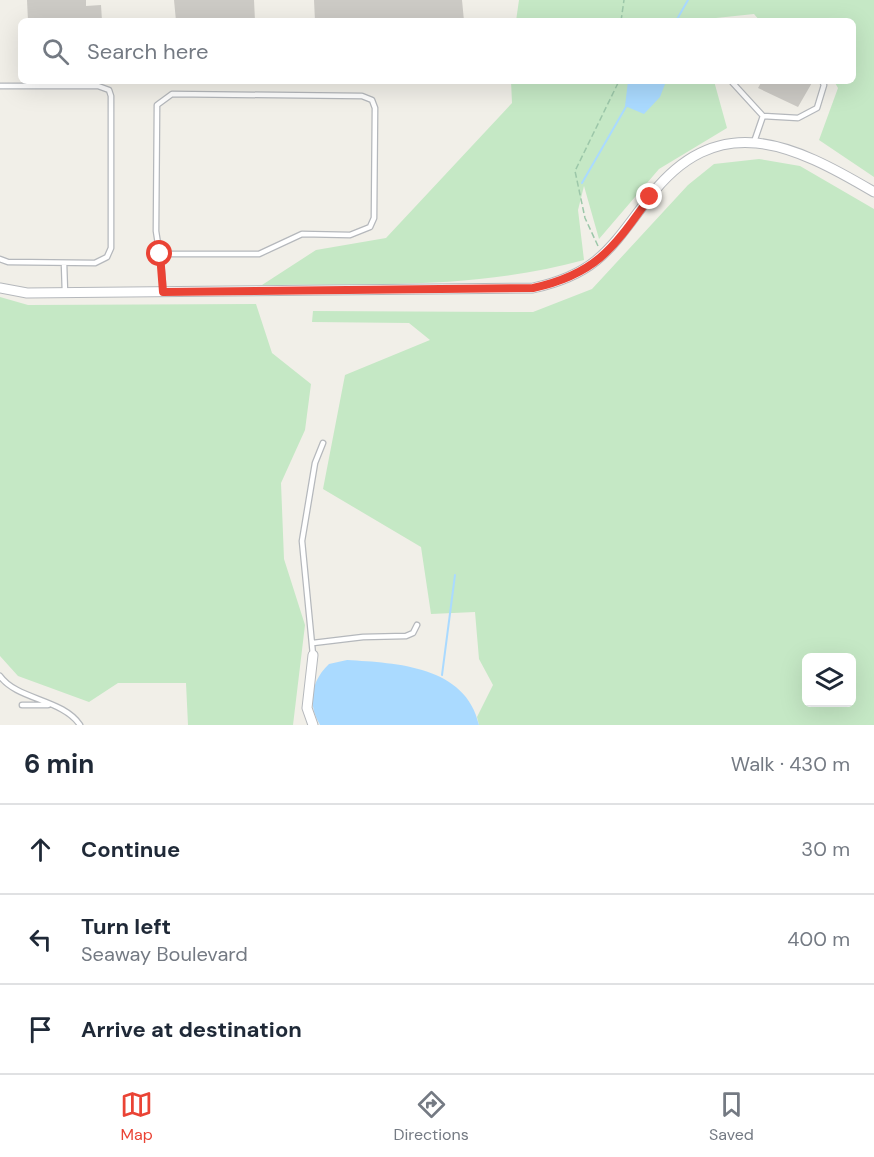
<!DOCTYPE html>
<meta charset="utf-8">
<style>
:root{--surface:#fff;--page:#f2f2f3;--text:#1f2937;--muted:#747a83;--line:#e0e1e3;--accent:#ea4335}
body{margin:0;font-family:"DM Sans",sans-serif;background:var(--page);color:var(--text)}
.controls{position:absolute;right:18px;bottom:18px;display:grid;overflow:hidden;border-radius:9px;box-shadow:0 6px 24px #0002}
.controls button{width:54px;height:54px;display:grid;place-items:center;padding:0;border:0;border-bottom:2px solid var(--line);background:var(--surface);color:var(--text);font:30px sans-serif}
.stop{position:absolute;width:18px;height:18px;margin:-14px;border:4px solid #ea4335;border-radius:50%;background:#fff}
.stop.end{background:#ea4335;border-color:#fff;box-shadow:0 2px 6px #0008}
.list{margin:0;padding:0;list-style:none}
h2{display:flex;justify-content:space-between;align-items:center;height:78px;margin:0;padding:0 24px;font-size:26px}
h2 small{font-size:20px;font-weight:400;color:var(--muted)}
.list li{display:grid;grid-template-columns:39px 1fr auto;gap:18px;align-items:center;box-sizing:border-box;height:90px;padding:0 24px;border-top:2px solid var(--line)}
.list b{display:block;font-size:22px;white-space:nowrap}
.list p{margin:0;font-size:20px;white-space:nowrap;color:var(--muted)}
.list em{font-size:20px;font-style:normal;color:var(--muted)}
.icon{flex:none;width:33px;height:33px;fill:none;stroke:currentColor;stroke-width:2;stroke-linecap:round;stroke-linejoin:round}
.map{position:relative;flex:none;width:874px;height:725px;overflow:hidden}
.search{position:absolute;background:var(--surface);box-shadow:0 6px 24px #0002;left:18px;right:18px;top:18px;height:66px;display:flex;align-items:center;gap:15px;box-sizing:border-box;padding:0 21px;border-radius:9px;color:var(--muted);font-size:22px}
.sheet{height:348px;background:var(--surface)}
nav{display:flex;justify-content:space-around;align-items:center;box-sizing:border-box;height:84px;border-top:2px solid var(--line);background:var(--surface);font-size:16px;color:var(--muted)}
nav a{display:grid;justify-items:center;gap:3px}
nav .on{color:var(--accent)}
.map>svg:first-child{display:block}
.green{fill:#c5e8c5;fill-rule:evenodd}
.water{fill:#aadaff}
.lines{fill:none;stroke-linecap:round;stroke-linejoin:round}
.stream{stroke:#aadaff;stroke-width:2}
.building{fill:#cccac5}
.lane-casing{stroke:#b5b8bc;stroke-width:7}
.street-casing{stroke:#b5b8bc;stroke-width:11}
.path{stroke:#9cc7a9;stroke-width:1.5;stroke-dasharray:6 3;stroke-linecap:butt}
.lane{stroke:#fff;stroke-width:4.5}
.street{stroke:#fff;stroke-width:9}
.route{stroke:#ea4335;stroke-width:8}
</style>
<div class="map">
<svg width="874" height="725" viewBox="0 0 874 725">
<rect width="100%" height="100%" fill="#f1efe8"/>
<!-- green -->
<path class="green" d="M519,0H874V177L819,140L838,88L834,81H853V21H760L754,14L716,18L714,21H516Z
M511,81H714L727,128L659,169L599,239L584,186L578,210L584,260C479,289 370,284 262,285L316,250L386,238L512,103Z
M759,159L800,166L874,209V725H479L477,717L493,685L479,659L475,612L431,614L421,547L323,489L345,375L430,340L409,323L312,322L313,311L533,312L592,289L688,185L714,164ZM806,658H852V702H806Z
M0,297L28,305L256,304L272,353L311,384L305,430L281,483L284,559L305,625L293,725H188L186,683H118L89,702L18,676L0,656Z"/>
<!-- water -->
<path class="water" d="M628,81H661L665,84L660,97L644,114L625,106Z
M347,660C397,663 466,666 479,725H320C307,704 311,681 329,664Z"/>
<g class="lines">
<!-- stream -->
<path class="stream" d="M676,21L688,0
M582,183L627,105
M442,675L455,575"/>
</g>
<!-- building -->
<path class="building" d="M27,0H86V6L101,5L102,21H28Z
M174,0H254L255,21H176Z
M314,0H462L464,21H315Z
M762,81H813L798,107L758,88Z"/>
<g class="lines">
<!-- lane casing -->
<g class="lane-casing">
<path id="lane" d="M731,81L763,116L798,118L817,108L824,85L822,81
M0,86H98L109,90L111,96V248L107,257L95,263L8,262L0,259
M754,142L763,116
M160,254H259L302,234L350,235L370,227L374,218L375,108L372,100L362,96L172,94L157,105L156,231C159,251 163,270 163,290
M64,263L65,293
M313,643L363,637L406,636L413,633L417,625
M313,655L302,541L315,463L323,443
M0,676C17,700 63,699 80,725
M22,705H48"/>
</g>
<!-- street casing -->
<g class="street-casing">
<path id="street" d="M0,288L27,293L533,288C597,274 611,248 648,199C717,107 793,144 874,192
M313,725L307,708L313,655"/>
</g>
<!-- path -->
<path class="path" d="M621,21L624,0
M598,246L585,218L575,171L619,81"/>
<!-- lane -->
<use href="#lane" class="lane"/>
<!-- street -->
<use href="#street" class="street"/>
</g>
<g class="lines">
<!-- route -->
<path class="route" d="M160,254L163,292L533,288C597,274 614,247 650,197"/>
</g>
</svg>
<div class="controls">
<button><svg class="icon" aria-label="layers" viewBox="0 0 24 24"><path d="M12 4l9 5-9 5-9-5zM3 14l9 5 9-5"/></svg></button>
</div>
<div class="stop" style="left:160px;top:254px"></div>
<div class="stop end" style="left:650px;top:197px"></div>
<div class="search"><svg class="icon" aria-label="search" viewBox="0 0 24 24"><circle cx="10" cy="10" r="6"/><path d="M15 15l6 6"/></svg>Search here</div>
</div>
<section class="sheet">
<h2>6 min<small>Walk · 430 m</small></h2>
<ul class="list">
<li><svg class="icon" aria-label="ahead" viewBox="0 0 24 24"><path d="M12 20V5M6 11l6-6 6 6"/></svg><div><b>Continue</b></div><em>30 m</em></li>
<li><svg class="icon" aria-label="left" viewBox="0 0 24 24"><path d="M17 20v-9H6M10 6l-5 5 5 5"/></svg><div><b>Turn left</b><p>Seaway Boulevard</p></div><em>400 m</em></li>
<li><svg class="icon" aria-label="arrive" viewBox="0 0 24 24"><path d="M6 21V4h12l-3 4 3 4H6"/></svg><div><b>Arrive at destination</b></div></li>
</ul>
</section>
<nav>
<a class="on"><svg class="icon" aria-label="map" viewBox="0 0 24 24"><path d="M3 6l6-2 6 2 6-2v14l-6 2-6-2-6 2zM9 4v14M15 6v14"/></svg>Map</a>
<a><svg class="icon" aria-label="directions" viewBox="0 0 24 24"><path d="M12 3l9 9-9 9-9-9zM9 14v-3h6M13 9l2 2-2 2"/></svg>Directions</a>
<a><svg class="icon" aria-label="saved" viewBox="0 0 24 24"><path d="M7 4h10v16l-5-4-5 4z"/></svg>Saved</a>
</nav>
